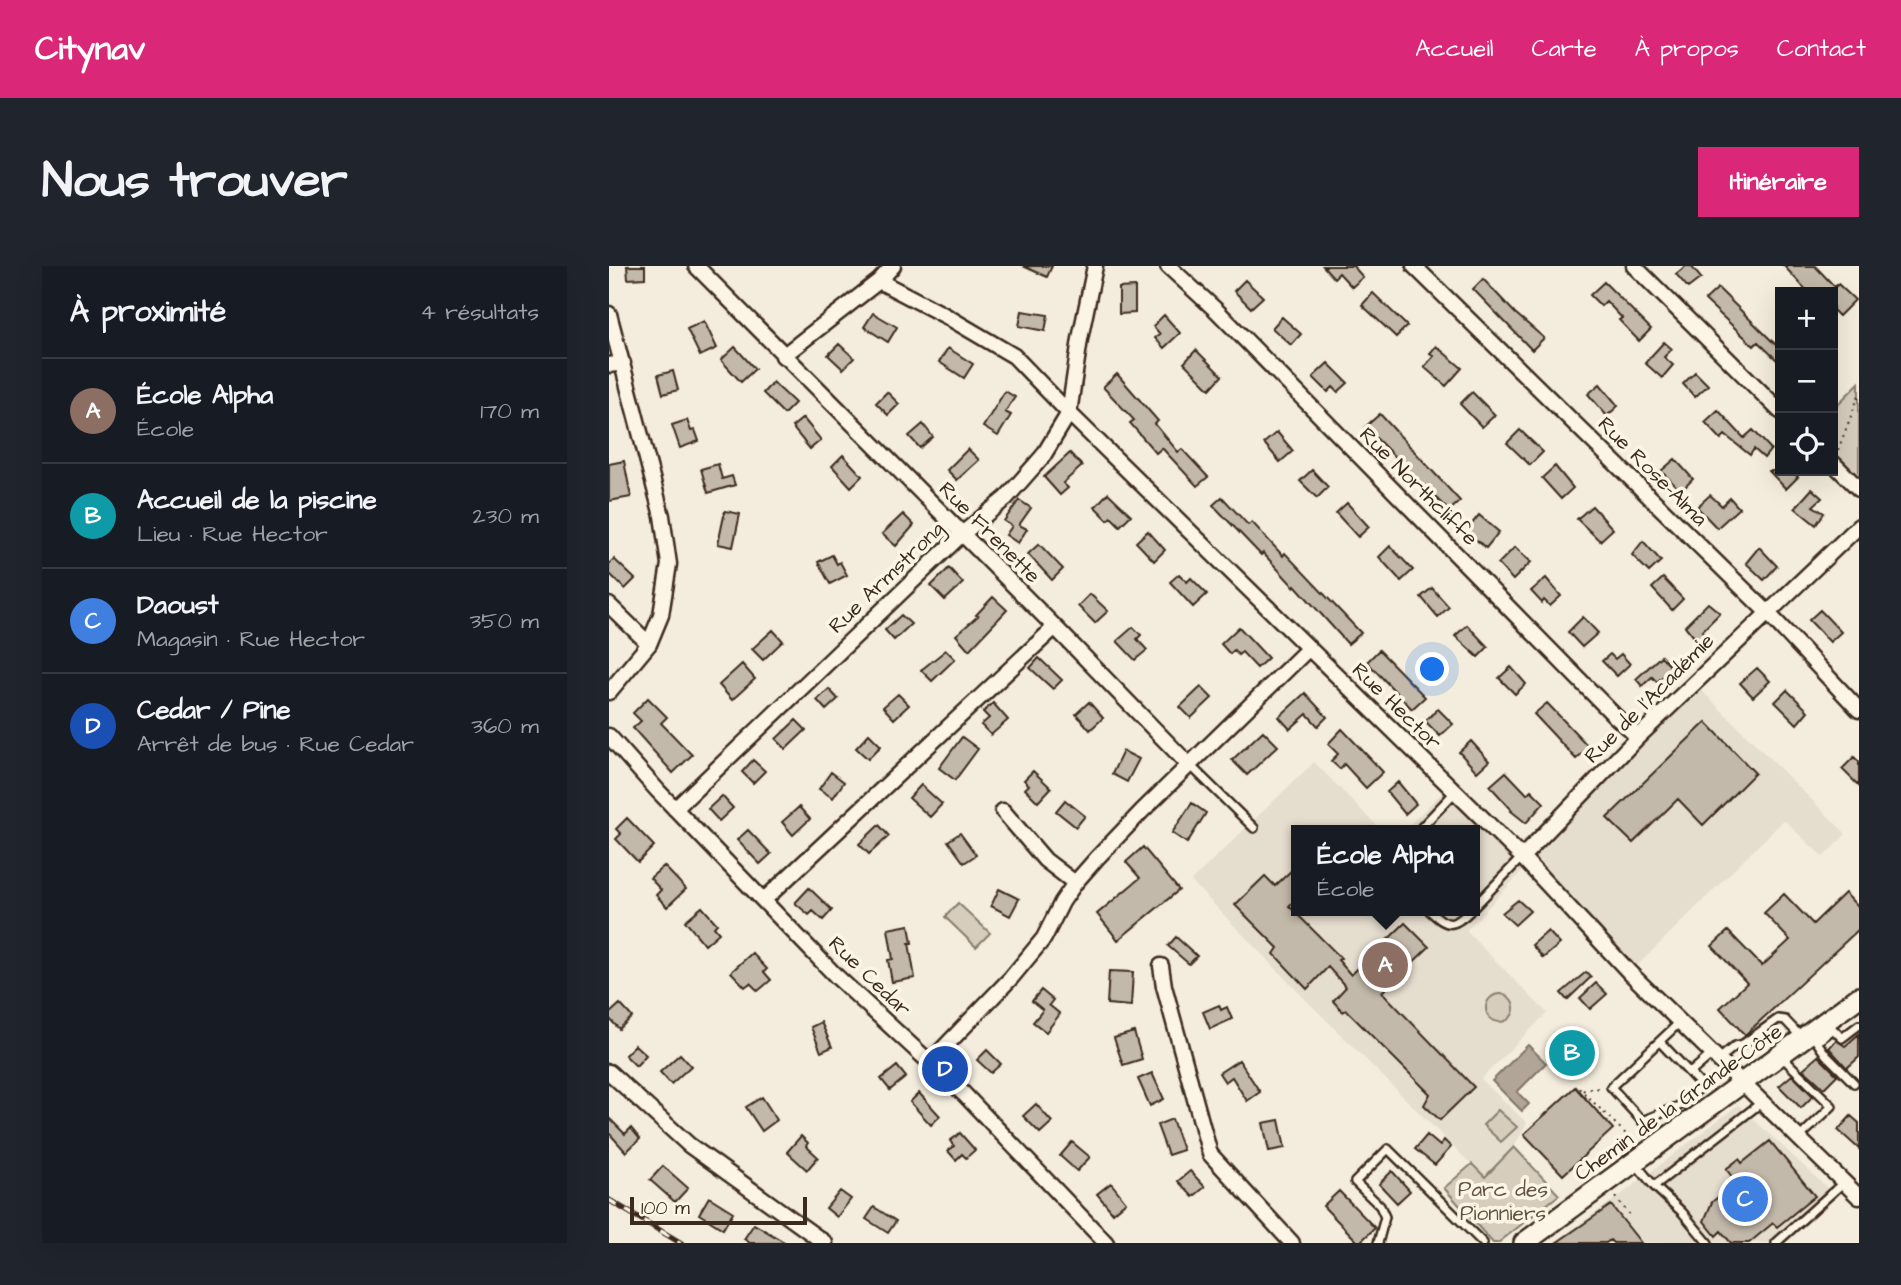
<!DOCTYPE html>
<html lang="fr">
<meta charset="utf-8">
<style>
:root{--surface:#171b24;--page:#20242c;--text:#f1f3f6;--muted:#9ea1a6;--line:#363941;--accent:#db2777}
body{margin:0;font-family:"Architects Daughter",sans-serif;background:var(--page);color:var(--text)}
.controls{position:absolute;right:21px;top:21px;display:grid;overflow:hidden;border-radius:0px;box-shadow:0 7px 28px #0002}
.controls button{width:63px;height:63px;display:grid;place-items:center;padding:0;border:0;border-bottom:2px solid var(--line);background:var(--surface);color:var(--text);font:35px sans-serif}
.scale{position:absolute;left:21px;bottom:18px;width:177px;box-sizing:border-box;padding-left:7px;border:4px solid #3b2a1e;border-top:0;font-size:19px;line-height:24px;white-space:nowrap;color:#3b2a1e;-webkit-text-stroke:5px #fcf5e5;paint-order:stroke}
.you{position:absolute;left:824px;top:404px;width:24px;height:24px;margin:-18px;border:5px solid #fff;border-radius:50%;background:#1a73e8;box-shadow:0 0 0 10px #1a73e833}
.badge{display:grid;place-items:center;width:46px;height:46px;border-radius:50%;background:var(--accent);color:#fff;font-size:23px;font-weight:700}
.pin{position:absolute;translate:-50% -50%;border:4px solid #fff;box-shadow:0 2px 7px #0006}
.popup{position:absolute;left:682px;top:559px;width:189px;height:91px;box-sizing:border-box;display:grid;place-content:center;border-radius:0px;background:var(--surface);filter:drop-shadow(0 2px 5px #0005);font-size:23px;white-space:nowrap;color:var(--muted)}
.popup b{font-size:26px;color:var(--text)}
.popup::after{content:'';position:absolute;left:50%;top:100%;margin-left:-14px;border:14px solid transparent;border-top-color:var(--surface)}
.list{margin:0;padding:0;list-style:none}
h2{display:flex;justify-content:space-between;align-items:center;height:91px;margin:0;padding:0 28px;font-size:30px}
h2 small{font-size:23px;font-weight:400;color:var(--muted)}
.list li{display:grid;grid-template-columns:46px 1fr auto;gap:21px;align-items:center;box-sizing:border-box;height:105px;padding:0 28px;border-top:2px solid var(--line)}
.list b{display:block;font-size:26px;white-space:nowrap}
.list p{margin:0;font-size:23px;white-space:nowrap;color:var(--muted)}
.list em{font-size:23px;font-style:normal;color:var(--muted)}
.icon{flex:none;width:38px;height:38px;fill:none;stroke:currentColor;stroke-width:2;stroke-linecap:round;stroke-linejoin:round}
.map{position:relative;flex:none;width:1250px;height:977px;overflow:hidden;border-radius:0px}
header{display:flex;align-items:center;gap:42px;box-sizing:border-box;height:98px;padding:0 35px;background:var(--accent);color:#fff}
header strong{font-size:33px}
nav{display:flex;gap:38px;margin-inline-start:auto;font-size:24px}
.intro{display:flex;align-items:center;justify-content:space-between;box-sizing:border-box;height:168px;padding:0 42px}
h1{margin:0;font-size:49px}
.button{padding:18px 32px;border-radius:0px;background:var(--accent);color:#fff;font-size:24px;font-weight:700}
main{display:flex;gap:42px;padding:0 42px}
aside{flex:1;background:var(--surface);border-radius:0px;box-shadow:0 7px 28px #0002}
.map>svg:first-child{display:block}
.built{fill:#e5ddce}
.green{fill:#d6cdbd;stroke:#887c6e;stroke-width:2}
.water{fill:#b0a596;stroke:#817466;stroke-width:2}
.building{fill:#c3b9aa;stroke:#3b2a1e;stroke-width:2}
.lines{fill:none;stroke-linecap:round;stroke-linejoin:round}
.service-casing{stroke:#3b2a1e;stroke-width:12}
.minor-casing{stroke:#3b2a1e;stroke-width:19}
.secondary-casing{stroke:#3b2a1e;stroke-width:24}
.path{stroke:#3b2a1e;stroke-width:2;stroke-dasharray:2 5;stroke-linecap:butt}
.service{stroke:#fcf5e5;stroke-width:7}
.minor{stroke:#fcf5e5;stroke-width:14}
.secondary{stroke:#fcf5e5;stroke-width:19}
.rail-casing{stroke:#3b2a1e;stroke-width:6}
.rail{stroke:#fcf5e5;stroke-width:3.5;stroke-dasharray:10;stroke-linecap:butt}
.labels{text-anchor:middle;stroke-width:7;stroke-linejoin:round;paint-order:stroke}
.street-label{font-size:21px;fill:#3b2a1e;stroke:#fcf5e5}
.park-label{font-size:21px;fill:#625346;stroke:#fcf5e5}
</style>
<header>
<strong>Citynav</strong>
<nav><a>Accueil</a><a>Carte</a><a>À propos</a><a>Contact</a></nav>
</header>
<div class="intro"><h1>Nous trouver</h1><a class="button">Itinéraire</a></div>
<main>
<aside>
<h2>À proximité<small>4 résultats</small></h2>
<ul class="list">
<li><span class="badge" style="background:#8d6e63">A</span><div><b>École Alpha</b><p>École</p></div><em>170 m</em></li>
<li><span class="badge" style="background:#0f9aa8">B</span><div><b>Accueil de la piscine</b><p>Lieu · Rue Hector</p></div><em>230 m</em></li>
<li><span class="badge" style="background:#3f7fe0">C</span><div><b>Daoust</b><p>Magasin · Rue Hector</p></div><em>350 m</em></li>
<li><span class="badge" style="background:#1a4fb4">D</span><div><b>Cedar / Pine</b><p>Arrêt de bus · Rue Cedar</p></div><em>360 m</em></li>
</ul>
</aside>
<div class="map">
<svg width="1250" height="977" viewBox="0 0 1250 977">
<rect width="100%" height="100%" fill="#f4eddd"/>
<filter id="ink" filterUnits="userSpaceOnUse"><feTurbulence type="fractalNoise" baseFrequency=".0143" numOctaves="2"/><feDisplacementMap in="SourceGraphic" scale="14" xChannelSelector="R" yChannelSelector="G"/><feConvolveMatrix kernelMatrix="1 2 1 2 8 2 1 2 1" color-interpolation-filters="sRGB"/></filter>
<g filter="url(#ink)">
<!-- built -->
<path class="built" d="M1088,420L1237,568L1214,591L1175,554L1021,707L919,599L857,665L938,747L872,813L918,857L905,881L875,911L696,733L582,615L705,496L772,564H687V645H865V564H795L841,519L912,591Z
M1129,839L1224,927L1166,977H944L1013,928Z"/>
<!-- green -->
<path class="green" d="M1250,117V217L1224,191V143Z
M349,637L381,667L367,681L336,651Z
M877 742a14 14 0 1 1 28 0a14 14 0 1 1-28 0Z
M889,844L908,861L892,876L874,859Z
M905,881L950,929L889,977H884L835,922L863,898L876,911Z"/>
<!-- water -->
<path class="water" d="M919,779L937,797L908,826L920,838L913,845L883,815Z"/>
<!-- building -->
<path class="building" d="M18,0H36V12L19,13Z
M414,0H443L438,11Z
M714,0H744L754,11L743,21L730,7L725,12Z
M1077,0H1082L1092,12L1079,22L1067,8Z
M1175,0H1206L1226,21L1229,18L1246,34L1230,50L1224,44V26H1199Z
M874,13L906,47L935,72L923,84L864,23Z
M636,14L654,31L642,42L625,25Z
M995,16L1042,63L1030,75L1010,54L1013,52L997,35L992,40L981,29Z
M526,21V47L510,48V22Z
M1109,22L1171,83V97L1149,76L1145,80L1096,34Z
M764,27L798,60L787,71L753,39Z
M413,45L439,49L436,65L410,60Z
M264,47L288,61L279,76L255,61Z
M555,49L571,67L555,82L546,72L551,68L544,60Z
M673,51L692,68L682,79L663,62Z
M95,55L108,82L91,90L78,63Z
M1055,76L1063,83L1055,91L1064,99L1053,112L1036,97Z
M230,78L245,92L234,103L219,89Z
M827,80L853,102L837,120L815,101L825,90L821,87Z
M126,81L146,103L132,116L112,94Z
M339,82L364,98L355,112L330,96Z
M587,84L613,110L601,123L575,97Z
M719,97L739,117L729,126L724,121L719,126L704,111Z
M64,105L69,124L54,128L49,109Z
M1086,106L1099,119L1086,131L1074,118Z
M508,108L549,155L546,158L569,186L573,183L599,211L588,220L553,182L547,187L521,157L525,154L494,121Z
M164,116L186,137L175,148L154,127Z
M991,118L1009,140L998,150L979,128Z
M396,125L406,131L396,146L402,149L389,170L374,161Z
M278,126L290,138L279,149L267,137Z
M863,126L886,149L873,161L851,138Z
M1109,144L1135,172L1144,164L1162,183L1155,192L1145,183L1141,189L1116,169L1112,173L1096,156Z
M771,148L851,235L840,245L756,161Z
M194,152L212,174L201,183L183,161Z
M78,154L82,165L86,164L90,175L71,182L63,159Z
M314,158L324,171L311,182L300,170Z
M911,164L934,186L921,199L898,177Z
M668,166L684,185L671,196L655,177Z
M359,183L370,194L348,214L338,204Z
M461,187L473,200L454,217L459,222L451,229L435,211Z
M234,189L253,210L242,221L223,200Z
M1066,193L1084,213L1072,225L1052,205Z
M15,195L22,231L0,235V198Z
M109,198L113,213L123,210L126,219L99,227L92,203Z
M946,200L964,222L952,233L933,212Z
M703,204L719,221L708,232L691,215Z
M1160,205H1183L1189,211L1177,223Z
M1203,223L1213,232L1204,240L1215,247L1207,259L1186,242Z
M499,227L522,249L511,260L502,251L499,254L486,241Z
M1101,229L1113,240L1121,232L1130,242L1108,262L1088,241Z
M613,231L639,259L643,256L674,290L676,287L752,367L739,378L686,319L685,321L654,287L652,289L604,239Z
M410,234L422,242L410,259L418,263L409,277L397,269L403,260L395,255Z
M738,237L760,261L749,271L727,247Z
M983,240L1004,263L991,275L968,253Z
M116,245L131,248L124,281L109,278Z
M294,248L305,259L287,280L273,268Z
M870,249L890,266L877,282L857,265Z
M539,265L556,284L545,295L527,276Z
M1034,275L1052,295L1040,306L1023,289Z
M430,278L454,303L443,314L419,288Z
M781,280L804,304L792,315L770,291Z
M906,281L922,296L904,314L889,298Z
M1150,281L1168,300L1155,314L1137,297Z
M223,289L228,298L231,296L238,309L221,318L209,296Z
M5,293L26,313L16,323L0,307V298Z
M340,302L354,317L336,334L322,320Z
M570,308L578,316L582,312L598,328L584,341L561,316Z
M937,312L952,330L941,340L935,334L933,337L922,325Z
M1054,312L1074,333L1063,344L1043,322Z
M823,322L840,341L829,351L812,331Z
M481,328L499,345L486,357L469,340Z
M384,331L398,344L360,384L347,369L369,350L367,349Z
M1099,337L1111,347L1093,365L1097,368L1089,376L1076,360Z
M1211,344L1232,366L1221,376L1200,354Z
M292,349L302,358L285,374L276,364Z
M974,351L989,367L973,381L959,366Z
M858,359L879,381L869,391L846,370Z
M524,361L532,369L528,373L538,384L526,394L508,375Z
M630,361L659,392L648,402L633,386L629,389L625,384L621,388L612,378Z
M164,364L174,375L154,394L143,383Z
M337,384L346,393L323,415L312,404Z
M770,384L816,431L803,443L758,396Z
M1001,388L1006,393L1012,388L1021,398L1008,410L993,395Z
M1052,390L1063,402L1048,416L1043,411L1033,420L1027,413Z
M430,392L453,414L444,423L421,402Z
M133,398L146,413L123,434L110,419Z
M902,401L917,418L906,428L890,412Z
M1148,402L1161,415L1144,431L1131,417Z
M592,421L603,432L582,452L571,441Z
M220,423L229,433L217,444L208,434Z
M1178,424L1199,445L1188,458L1166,436Z
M696,427L718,451L709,460L698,448L681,463L670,451Z
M289,428L300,439L285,453L274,441Z
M39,432L58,451L52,457L83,489L64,507L24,462L32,455L24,447Z
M480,436L494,452L481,464L467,448Z
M384,437L399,454L382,469L372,459L380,452L374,446Z
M938,437L980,481L967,493L925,448Z
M829,443L844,458L831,470L816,455Z
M187,454L197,464L177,483L167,473Z
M1097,456L1146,507L1094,559L1069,533L1024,577L998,552Z
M733,463L774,506L757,522L735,498L731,503L722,495L729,488L719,478Z
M654,465L669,480L638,509L623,494Z
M260,468L272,480L259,493L247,482Z
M353,471L369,483L346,514L330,502Z
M862,475L880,495L868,506L850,486Z
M514,485L530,493L518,516L503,508Z
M1245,491L1250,496V520L1233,503Z
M144,494L156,505L144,517L133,506Z
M424,505L442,522L429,536L416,523L420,519L415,514Z
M222,506L235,516L224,532L210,523Z
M897,506L918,528L922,524L935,537L917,557L902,545L903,544L881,520Z
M789,516L807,538L796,548L778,526Z
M312,519L333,538L321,551L300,532Z
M113,530L124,542L110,555L99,543Z
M456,534L476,550L467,561L447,545Z
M583,537L597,547L578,577L563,567Z
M190,541L201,553L184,569L173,556Z
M18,552L45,580L29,596L7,573L12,568L7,563Z
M270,559L280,570L260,588L250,578Z
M139,564L162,588L151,598L128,574Z
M351,567L367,589L355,597L339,575Z
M534,581L570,624L509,674L488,648L531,612L517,596Z
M55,600L77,623L58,641L47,629L52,624L41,612Z
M687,600V633L680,640L732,692L729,694L742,709L796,657L820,681L773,726L865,821L831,854L815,839L821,828L737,744L734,746L724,735L737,721L719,701L698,723L665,688L669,682L626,639L656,610L666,620Z
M200,622L223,644L214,654L204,645L200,649L186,637Z
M390,623L410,633L401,650L382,640Z
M1236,627L1250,642V663L1136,769L1111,742L1138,717L1103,680L1119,665L1153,700L1181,674L1155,647L1175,628L1204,658Z
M909,634L921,645L906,659L893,647Z
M93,641L108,658L105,661L110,667L96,679L76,655Z
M300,659L303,677H300L306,712L283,716L279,694L284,693L279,663Z
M939,665L951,678L934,692L923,679Z
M567,671L588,690L580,698L559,680Z
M143,687L158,703L155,706L162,714L149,725L141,717L136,721L122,706Z
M500,705L524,706L522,740L498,738Z
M977,706L982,711L958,734L952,727Z
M987,717L998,728L981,743L971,732Z
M432,724L444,734L440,739L451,748L437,766L424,756L434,744L423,735Z
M11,738L23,751L10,763L0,752V748Z
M610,739L612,744L618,741L623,753L601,763L594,746Z
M212,756L223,781L212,786L202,761Z
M525,766L533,793L514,799L505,772Z
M1250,768V791L1238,802L1220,782L1227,774L1236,780Z
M964,770L978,784L980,800L973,805L958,802L945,789Z
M26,779L37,789L27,800L16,789Z
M378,784L392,798L382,807L368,794Z
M71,788L82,800L62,818L51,806Z
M1209,790L1228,809L1215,822L1194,803Z
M630,794L651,826L638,835L623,811L616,816L610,807Z
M288,800L297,811L281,824L272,813Z
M543,807L555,833L541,840L529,813Z
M1183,809L1204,830L1192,842L1170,820Z
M966,821L1004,863L954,909L915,868Z
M310,827L331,850L322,859L301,836Z
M153,831L168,854L153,865L137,841Z
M427,838L443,856L431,867L414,850Z
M1242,850L1250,857V883L1229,864Z
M0,852L16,868L22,862L31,873L17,886L0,867Z
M563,853L574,884L559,889L548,859Z
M670,854L676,882L660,885L654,857Z
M351,867L366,884L357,892L353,888L347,894L339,885L345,880L341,875Z
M818,869L831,880L835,874L842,881L826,899L806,883Z
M192,870L199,877L197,880L209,891L198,904L178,886Z
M1161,875L1206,930L1168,961L1164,957L1140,977H1122L1112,965L1107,970L1095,955L1103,936L1127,916L1117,903L1130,893L1133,897Z
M463,876L481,891L468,905L451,890Z
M54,900L79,922L66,936L41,914Z
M581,905L596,921L584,931L569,915Z
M783,905L801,925L788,937L770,918Z
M502,917L517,936L504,947L488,928Z
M231,925L242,933L228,951L217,942Z
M730,925L766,962L750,977L714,940Z
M100,931L124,946L114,963L90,948Z
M1002,939L1032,977H1004L1001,974L997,977H947Z
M265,941L287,955L279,967L257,953Z
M145,958L177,977H141L135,973Z"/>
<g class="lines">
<!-- service casing -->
<g class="service-casing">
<path id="service" d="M582,500L645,562
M810,564L846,526
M865,641L913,591
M821,645C838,661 844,662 861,645
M1202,769L1208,776L1224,763L1233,772L1250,759
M1051,776L1093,820L1070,840L1033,855L1002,821L1071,756
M1208,776L1217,789L1245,817
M1172,790L1223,840L1190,872
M1109,794L1126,780L1134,778L1169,753L1176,754L1193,772
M1081,807L1103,788
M1026,897L1045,920L1153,836
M1045,920L1073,946L1099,977
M769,977L776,951L771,940L746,916L779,883L874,977
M1167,977L1234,917"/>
</g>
<!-- minor casing -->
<g class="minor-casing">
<path id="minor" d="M87,0L446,361L581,500
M559,0L608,45L1005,449L1029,471
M805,0L1158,346L1250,444
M1025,0L1171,145
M270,15L337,50L405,90L460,147L913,591L1021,707L1250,931
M0,48L53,250L60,298L52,349L40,378L0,426
M174,90L270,15L284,0
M0,99L14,97
M1224,197L1250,223
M0,339L40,378
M0,470L49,525L227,710L355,828L497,977
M66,543L353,268L397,232L434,190L460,147L471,73L486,0
M394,545L436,594L466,617
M913,591L1029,471L1250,260
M155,634L446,361
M552,700L555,720L601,888L683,977
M322,795L402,712L435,672L453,636L466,617L488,592L533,545L700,382
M0,806L80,879L216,977"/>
</g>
<!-- secondary casing -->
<g class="secondary-casing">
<path id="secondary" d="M915,977L1250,731"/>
</g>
<!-- path -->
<path class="path" d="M1229,184L1250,129
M970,822L1024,875
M974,825L976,823L993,822
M1006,931L1020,948"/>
<!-- service -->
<use href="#service" class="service"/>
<!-- minor -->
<use href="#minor" class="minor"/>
<!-- secondary -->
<use href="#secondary" class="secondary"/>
<!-- rail casing -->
<g class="rail-casing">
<path id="rail" d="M0,934L72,977"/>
</g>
<!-- rail -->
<use href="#rail" class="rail"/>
</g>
</g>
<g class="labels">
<!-- street labels -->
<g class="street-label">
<text transform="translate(1044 205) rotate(45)" y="7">Rue Rose-Alma</text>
<text transform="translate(810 220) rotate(45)" y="7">Rue Northcliffe</text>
<text transform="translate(381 266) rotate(45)" y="7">Rue Frenette</text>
<text transform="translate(277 311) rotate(-44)" y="7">Rue Armstrong</text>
<text transform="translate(1040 432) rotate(-45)" y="7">Rue de l'Académie</text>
<text transform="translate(788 440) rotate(44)" y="7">Rue Hector</text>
<text transform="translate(261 710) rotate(44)" y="7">Rue Cedar</text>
<text transform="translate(1069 836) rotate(-36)" y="7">Chemin de la Grande-Côte</text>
</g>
<!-- park labels -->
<g class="park-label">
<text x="894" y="930">Parc des<tspan x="894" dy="24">Pionniers</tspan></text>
</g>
</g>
</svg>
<div class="controls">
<button>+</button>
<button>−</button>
<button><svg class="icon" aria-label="locate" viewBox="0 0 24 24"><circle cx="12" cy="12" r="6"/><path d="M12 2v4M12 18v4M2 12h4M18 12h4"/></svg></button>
</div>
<div class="scale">100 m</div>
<div class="you"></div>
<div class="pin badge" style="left:776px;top:699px;background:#8d6e63">A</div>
<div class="popup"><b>École Alpha</b>École</div>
<div class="pin badge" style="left:963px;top:787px;background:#0f9aa8">B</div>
<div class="pin badge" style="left:1136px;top:933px;background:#3f7fe0">C</div>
<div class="pin badge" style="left:336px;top:803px;background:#1a4fb4">D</div>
</div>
</main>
